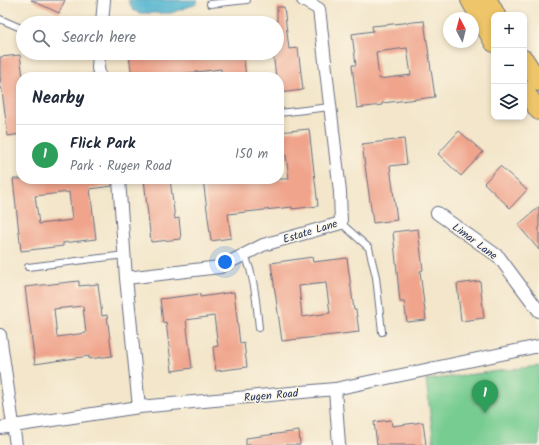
<!DOCTYPE html>
<meta charset="utf-8">
<style>
:root{--surface:#fff;--page:#f6f6f7;--text:#1f2937;--muted:#747a83;--line:#e0e1e3;--accent:#db2777}
body{margin:0;font-family:Kalam,sans-serif;background:var(--page);color:var(--text)}
.controls{position:absolute;right:12px;top:12px;display:grid;overflow:hidden;border-radius:8px;box-shadow:0 2px 6px #0003}
.controls button{width:36px;height:36px;display:grid;place-items:center;padding:0;border:0;border-bottom:1px solid var(--line);background:var(--surface);color:var(--text);font:20px sans-serif}
.compass{position:absolute;left:443px;top:12px;width:36px;height:36px;border-radius:50%;background:var(--surface);box-shadow:0 2px 6px #0003;rotate:353deg}
.you{position:absolute;left:225px;top:262px;width:14px;height:14px;margin:-10px;border:3px solid #fff;border-radius:50%;background:#1a73e8;box-shadow:0 0 0 6px #1a73e833}
.badge{display:grid;place-items:center;width:26px;height:26px;border-radius:50%;background:var(--accent);color:#fff;font-size:13px;font-weight:700}
.pin{position:absolute;translate:-50% -33px;filter:drop-shadow(0 1px 2px #0008)}
.pin::after{content:'';position:absolute;top:21px;width:14px;height:12px;background:inherit;clip-path:polygon(0 0,100% 0,50% 100%)}
.list{margin:0;padding:0;list-style:none}
h2{display:flex;justify-content:space-between;align-items:center;height:52px;margin:0;padding:0 16px;font-size:17px}
h2 small{font-size:13px;font-weight:400;color:var(--muted)}
.list li{display:grid;grid-template-columns:26px 1fr auto;gap:12px;align-items:center;box-sizing:border-box;height:60px;padding:0 16px;border-top:1px solid var(--line)}
.list b{display:block;font-size:15px;white-space:nowrap}
.list p{margin:0;font-size:13px;white-space:nowrap;color:var(--muted)}
.list em{font-size:13px;font-style:normal;color:var(--muted)}
.icon{flex:none;width:22px;height:22px;fill:none;stroke:currentColor;stroke-width:2;stroke-linecap:round;stroke-linejoin:round}
.map{position:relative;flex:none;width:539px;height:445px;overflow:hidden}
.search{position:absolute;background:var(--surface);box-shadow:0 2px 6px #0003;left:16px;top:16px;width:268px;height:44px;display:flex;align-items:center;gap:10px;box-sizing:border-box;padding:0 14px;border-radius:22px;color:var(--muted);font-size:15px}
.panel{position:absolute;background:var(--surface);box-shadow:0 2px 6px #0003;left:16px;top:72px;width:268px;height:112px;border-radius:16px}
.map>svg:first-child{display:block}
.green{fill:#76cc91;stroke:#487e78}
.water{fill:#50b3cf;stroke:#367196}
.building{fill:#f0a48c;fill-rule:evenodd}
.lines{fill:none;stroke-linecap:round;stroke-linejoin:round}
.lane-casing{stroke:#676f84;stroke-width:8}
.street-casing{stroke:#676f84;stroke-width:14}
.primary-casing{stroke:#676f84;stroke-width:20}
.lane{stroke:#fff;stroke-width:6}
.street{stroke:#fff;stroke-width:12}
.primary{stroke:#eec569;stroke-width:18}
.labels{text-anchor:middle;stroke-width:3;stroke-linejoin:round;paint-order:stroke}
.street-label{font-size:11px;fill:#1b2f5e;stroke:#fcf5e5}
</style>
<div class="map">
<svg width="539" height="445" viewBox="0 0 539 445">
<rect width="100%" height="100%" fill="#fcf5e5"/>
<filter id="ink" filterUnits="userSpaceOnUse"><feTurbulence type="fractalNoise" baseFrequency=".025" numOctaves="2"/><feDisplacementMap in="SourceGraphic" scale="8" xChannelSelector="R" yChannelSelector="G"/><feConvolveMatrix kernelMatrix="1 2 1 2 8 2 1 2 1" color-interpolation-filters="sRGB"/></filter>
<filter id="wash" filterUnits="userSpaceOnUse"><feTurbulence type="fractalNoise" baseFrequency=".012" numOctaves="4" result="noise"/><feDisplacementMap in="SourceGraphic" scale="16" xChannelSelector="R" yChannelSelector="G"/><feGaussianBlur stdDeviation="0.9" result="paint"/><feColorMatrix in="noise" values="0 0 0 0 0 0 0 0 0 0 0 0 0 0 0 0 0 1.4 0 .05"/><feComposite in="paint" operator="in"/></filter>
<g filter="url(#wash)">
<rect width="100%" height="100%" fill="#f3e6ca"/>
<!-- green -->
<path class="green" d="M539,366V445H434L426,380Z"/>
<!-- water -->
<path class="water" d="M128,0H198L196,4L171,13H139L133,10Z"/>
<g id="blocks">
<!-- building -->
<path class="building" d="M31,0H65L59,13Z
M277,7H284L289,49L298,48L303,90L279,93V77H276L273,53H277Z
M424,21L435,97L382,103V105L357,108L352,65H356L352,34L373,31L372,26ZM407,48L411,75L379,79L376,52Z
M145,53H243L246,77H222L221,69L155,77H132L129,55Z
M20,55L23,77H21V134L8,136L0,76V57Z
M309,129L318,206L292,209V207L228,214L231,238L211,241L203,179H289L286,155L279,156V132Z
M459,131L483,152L461,176L438,154Z
M404,139L407,164L390,166L397,220L373,223L362,144Z
M500,166L527,190L510,208L484,183Z
M13,179H112V186L90,189L96,239L63,243V246L21,251ZM69,192L72,220L39,224L35,196Z
M144,179H170L175,219L179,218L181,239L151,242Z
M539,207V250L518,225Z
M418,229L423,270L420,271L426,320L407,322L404,302H400L393,232Z
M312,257L313,262L347,258L354,310H356L359,332L282,341L271,263ZM326,283L330,313L302,317L299,286Z
M79,281V286L98,284L102,316L107,315L112,356L89,359V356L35,364L25,287ZM83,306L86,333L57,337L54,309Z
M480,281L484,318L461,321L457,284Z
M234,292L240,344L244,343L247,367L216,371L213,347L218,346L214,316L186,320L192,368L172,371L166,322L163,323L160,299L200,294V297Z
M391,420L392,426L423,422L426,445H377L374,422Z
M299,431L300,445H246V438Z"/>
</g>
</g>
<g filter="url(#ink)">
<use href="#blocks" fill-opacity="0" stroke="#676f84" stroke-width="1"/>
<g class="lines">
<!-- lane casing -->
<g class="lane-casing">
<path id="lane" d="M210,4L247,0
M0,19L23,29
M279,113L330,107
M341,223L369,248L376,277L382,332
M245,254C255,280 256,300 259,328
M28,267L125,255"/>
</g>
<!-- street casing -->
<g class="street-casing">
<path id="street" d="M102,23L104,0
M99,53L98,68L100,77
M119,179L126,278L220,267L263,245L341,223L340,192L319,9L303,0
M437,213L499,257L539,311
M126,278L139,407
M0,335L16,445
M335,389L339,445
M0,428L139,407L335,389L539,346"/>
</g>
<!-- primary casing -->
<g class="primary-casing">
<path id="primary" d="M470,0L494,43
M488,0L496,15
M524,59L539,82
M524,90L539,111"/>
</g>
<!-- lane -->
<use href="#lane" class="lane"/>
<!-- street -->
<use href="#street" class="street"/>
<!-- primary -->
<use href="#primary" class="primary"/>
</g>
</g>
<g class="labels">
<!-- street labels -->
<g class="street-label">
<text transform="translate(310 231) rotate(-17)" y="4">Estate Lane</text>
<text transform="translate(475 241) rotate(37)" y="4">Limar Lane</text>
<text transform="translate(271 395) rotate(-5)" y="4">Rugen Road</text>
</g>
</g>
</svg>
<div class="controls">
<button>+</button>
<button>−</button>
<button><svg class="icon" aria-label="layers" viewBox="0 0 24 24"><path d="M12 4l9 5-9 5-9-5zM3 14l9 5 9-5"/></svg></button>
</div>
<svg class="compass" viewBox="-18 -18 36 36"><path d="M0-13l5 13h-10z" fill="#e53935"/><path d="M0 13l5-13h-10z" fill="#747a83"/></svg>
<div class="you"></div>
<div class="pin badge" style="left:485px;top:413px;background:#2e9e5b">1</div>
<div class="search"><svg class="icon" aria-label="search" viewBox="0 0 24 24"><circle cx="10" cy="10" r="6"/><path d="M15 15l6 6"/></svg>Search here</div>
<section class="panel">
<h2>Nearby<small></small></h2>
<ul class="list">
<li><span class="badge" style="background:#2e9e5b">1</span><div><b>Flick Park</b><p>Park · Rugen Road</p></div><em>150 m</em></li>
</ul>
</section>
</div>
